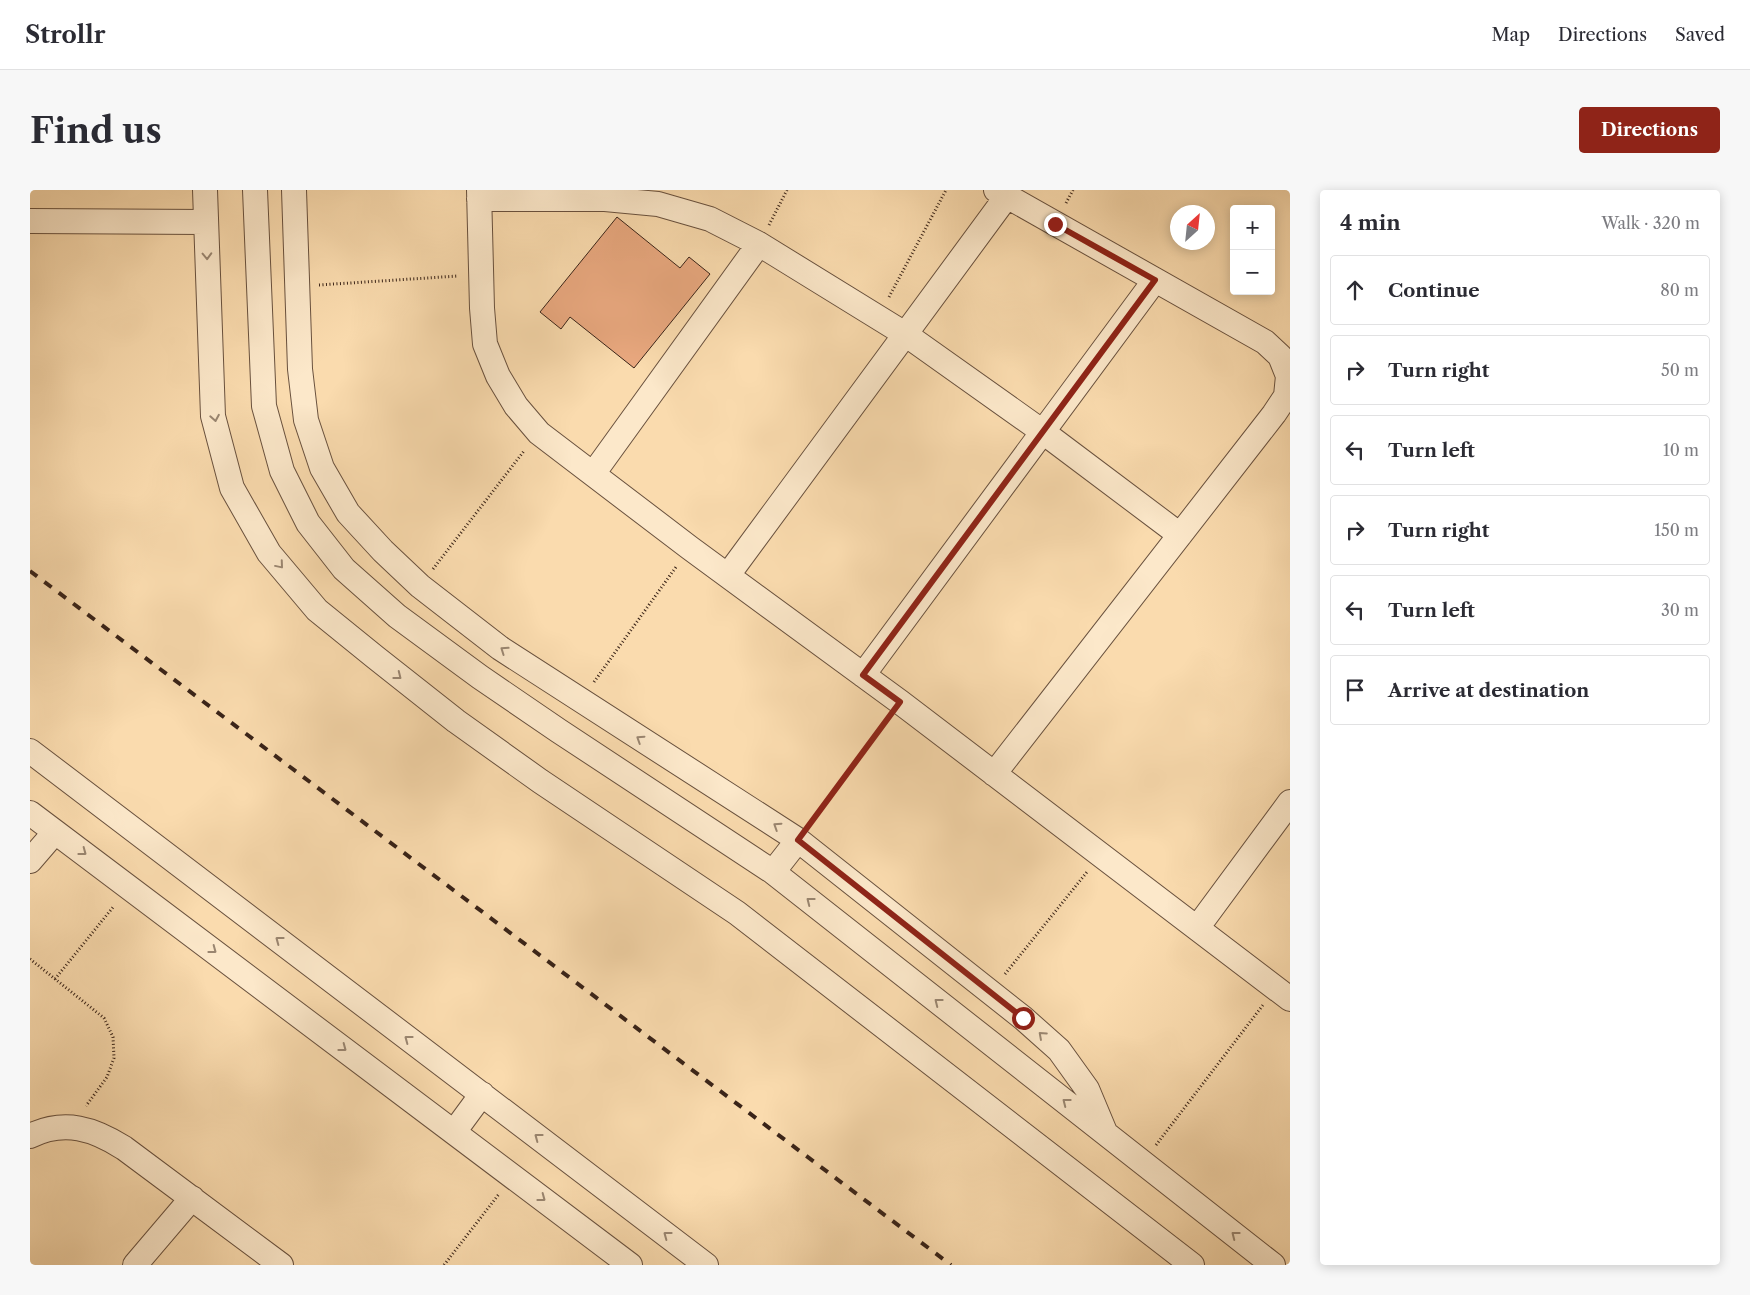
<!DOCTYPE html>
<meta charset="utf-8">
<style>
:root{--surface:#fff;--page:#f7f7f7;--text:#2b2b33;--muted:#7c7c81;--line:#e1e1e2;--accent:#8f2418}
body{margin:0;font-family:"Libre Caslon Text",serif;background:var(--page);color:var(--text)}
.controls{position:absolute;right:15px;top:15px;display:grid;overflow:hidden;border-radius:5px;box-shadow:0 2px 12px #0003}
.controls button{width:45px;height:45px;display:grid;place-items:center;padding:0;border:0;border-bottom:1px solid var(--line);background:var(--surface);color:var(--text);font:25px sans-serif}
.compass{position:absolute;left:1140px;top:15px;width:45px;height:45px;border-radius:50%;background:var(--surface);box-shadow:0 2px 12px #0003;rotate:27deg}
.stop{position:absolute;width:15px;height:15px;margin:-11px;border:4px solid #8f2418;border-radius:50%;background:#fff}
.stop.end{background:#8f2418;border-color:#fff;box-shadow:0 1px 5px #0008}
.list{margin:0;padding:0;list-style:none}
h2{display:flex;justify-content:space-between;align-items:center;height:65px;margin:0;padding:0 20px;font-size:21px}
h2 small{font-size:16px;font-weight:400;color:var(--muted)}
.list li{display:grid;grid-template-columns:32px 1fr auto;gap:15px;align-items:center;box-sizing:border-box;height:70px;margin:0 10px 10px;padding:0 10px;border:1px solid var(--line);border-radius:5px}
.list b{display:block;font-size:19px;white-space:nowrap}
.list em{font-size:16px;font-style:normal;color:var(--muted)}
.icon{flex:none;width:28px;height:28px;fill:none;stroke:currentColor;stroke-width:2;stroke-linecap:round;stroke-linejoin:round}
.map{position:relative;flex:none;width:1260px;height:1075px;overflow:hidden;border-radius:5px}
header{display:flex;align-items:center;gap:30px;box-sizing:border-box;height:70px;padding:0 25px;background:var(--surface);border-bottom:1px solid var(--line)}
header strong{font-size:24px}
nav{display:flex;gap:28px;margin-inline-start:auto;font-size:18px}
.intro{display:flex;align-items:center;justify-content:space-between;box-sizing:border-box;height:120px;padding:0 30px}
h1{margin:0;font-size:35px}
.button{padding:12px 22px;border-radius:5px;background:var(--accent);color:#fff;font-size:18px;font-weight:700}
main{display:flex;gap:30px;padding:0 30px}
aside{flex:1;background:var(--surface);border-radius:5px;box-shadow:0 2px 12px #0003}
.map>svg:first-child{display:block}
.building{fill:#e9a87f;stroke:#392318}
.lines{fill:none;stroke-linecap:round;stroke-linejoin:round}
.minor-casing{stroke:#69513e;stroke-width:26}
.path{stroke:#392318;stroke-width:3;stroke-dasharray:1 2.5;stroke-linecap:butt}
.minor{stroke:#fce8ca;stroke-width:24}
.rail{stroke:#392318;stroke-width:4;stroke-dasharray:9 9;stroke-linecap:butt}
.oneway{stroke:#9a8671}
.route{stroke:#8f2418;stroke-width:6}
</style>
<header>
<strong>Strollr</strong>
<nav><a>Map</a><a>Directions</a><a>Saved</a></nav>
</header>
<div class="intro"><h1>Find us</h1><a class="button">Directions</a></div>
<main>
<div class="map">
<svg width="1260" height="1075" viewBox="0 0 1260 1075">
<rect width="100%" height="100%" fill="#fadbae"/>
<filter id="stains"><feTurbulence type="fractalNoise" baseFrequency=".004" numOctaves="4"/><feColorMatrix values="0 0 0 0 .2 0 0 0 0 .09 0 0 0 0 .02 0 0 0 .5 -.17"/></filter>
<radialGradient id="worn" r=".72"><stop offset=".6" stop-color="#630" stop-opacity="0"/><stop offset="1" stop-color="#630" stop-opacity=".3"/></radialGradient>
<!-- building -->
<path class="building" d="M587,27L650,78L659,67L680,84L604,178L540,127L531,139L510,122Z"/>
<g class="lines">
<!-- minor casing -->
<g class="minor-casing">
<path id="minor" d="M175,0L183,226L202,298L239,363L287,420L345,467L426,531L510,591L707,723L1162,1075
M225,0L234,216L252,281L278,333L314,379L367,426L450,487L529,541L743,682L1243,1075
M264,0L270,179L276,230L292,278L318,323L353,361L390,396L470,458L768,650L993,828L1029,860L1057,899L1075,942
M449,0L452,118L455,154L468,186L486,216L509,243L660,358L870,512L1260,809
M449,9H575L628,14L680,29L729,54L875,144L1013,242L1150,345
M0,31L176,32
M563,284L729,54
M698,385L977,6
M833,485L1125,90
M0,561L676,1075
M964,584L1244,224L1256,206L1258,186L1250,166L1235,152L966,0
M0,623L600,1075
M0,671L25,642
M743,682L768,650
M1167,738L1260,612
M424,942L452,904
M0,946C35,929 64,939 94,958L251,1075
M105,1075L162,1008"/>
</g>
<!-- path -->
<path class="path" d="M1036,13L1043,0
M739,35L757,0
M289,95L428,86
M859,107L916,0
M403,379L494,261
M564,492L646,377
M781,632L856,531
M0,769L74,828L83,847L84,868L77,887L56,916
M975,784L1057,682
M25,789L84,716
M1126,955L1233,815
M414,1075L469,1004"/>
<!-- minor -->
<use href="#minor" class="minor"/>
<!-- rail -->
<path class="rail" d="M0,381L921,1075"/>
</g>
<!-- one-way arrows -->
<defs><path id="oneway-chevron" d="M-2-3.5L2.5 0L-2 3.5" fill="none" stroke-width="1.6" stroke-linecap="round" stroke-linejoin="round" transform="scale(1.25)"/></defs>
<g class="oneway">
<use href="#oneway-chevron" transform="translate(177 66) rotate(88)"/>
<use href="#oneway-chevron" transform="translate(185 228) rotate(80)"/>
<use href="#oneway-chevron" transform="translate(250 375) rotate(50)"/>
<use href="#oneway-chevron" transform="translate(474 460) rotate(-145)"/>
<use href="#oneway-chevron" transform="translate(368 486) rotate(38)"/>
<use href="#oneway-chevron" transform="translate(610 549) rotate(-147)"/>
<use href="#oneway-chevron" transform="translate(747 636) rotate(-147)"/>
<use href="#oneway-chevron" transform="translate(53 662) rotate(37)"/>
<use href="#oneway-chevron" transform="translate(780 711) rotate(-142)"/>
<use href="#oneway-chevron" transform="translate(249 750) rotate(-143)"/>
<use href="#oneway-chevron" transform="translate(183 760) rotate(37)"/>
<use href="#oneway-chevron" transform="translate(908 812) rotate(-142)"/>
<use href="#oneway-chevron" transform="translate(1012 845) rotate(-138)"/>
<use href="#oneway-chevron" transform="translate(378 849) rotate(-143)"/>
<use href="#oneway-chevron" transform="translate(313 858) rotate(37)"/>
<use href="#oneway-chevron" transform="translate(1036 912) rotate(-142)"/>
<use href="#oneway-chevron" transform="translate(508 947) rotate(-143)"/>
<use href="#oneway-chevron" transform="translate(512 1008) rotate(37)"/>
<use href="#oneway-chevron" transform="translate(637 1045) rotate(-143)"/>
<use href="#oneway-chevron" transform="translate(1205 1045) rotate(-142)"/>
</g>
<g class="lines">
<!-- route -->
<path class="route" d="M993,828L768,650L870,512L833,485L1125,90L1025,34"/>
</g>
<rect width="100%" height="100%" filter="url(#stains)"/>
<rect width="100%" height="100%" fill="url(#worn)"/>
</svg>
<div class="controls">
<button>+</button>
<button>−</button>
</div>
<svg class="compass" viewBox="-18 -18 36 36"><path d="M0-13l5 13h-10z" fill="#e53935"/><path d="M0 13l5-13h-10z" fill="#7c7c81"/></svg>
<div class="stop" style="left:993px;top:828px"></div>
<div class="stop end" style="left:1025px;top:34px"></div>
</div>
<aside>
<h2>4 min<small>Walk · 320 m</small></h2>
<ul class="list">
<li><svg class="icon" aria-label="ahead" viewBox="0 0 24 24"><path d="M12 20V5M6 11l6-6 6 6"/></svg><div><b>Continue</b></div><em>80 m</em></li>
<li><svg class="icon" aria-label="right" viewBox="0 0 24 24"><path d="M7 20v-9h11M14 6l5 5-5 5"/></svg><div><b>Turn right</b></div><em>50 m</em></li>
<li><svg class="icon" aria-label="left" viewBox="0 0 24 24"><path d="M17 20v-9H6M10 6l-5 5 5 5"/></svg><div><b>Turn left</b></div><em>10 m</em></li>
<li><svg class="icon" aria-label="right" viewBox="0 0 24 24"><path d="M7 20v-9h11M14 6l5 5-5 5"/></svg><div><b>Turn right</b></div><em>150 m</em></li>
<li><svg class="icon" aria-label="left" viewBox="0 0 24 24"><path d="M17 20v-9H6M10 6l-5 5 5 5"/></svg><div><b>Turn left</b></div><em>30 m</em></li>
<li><svg class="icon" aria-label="arrive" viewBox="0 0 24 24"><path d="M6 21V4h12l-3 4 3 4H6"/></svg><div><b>Arrive at destination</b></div></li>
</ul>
</aside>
</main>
